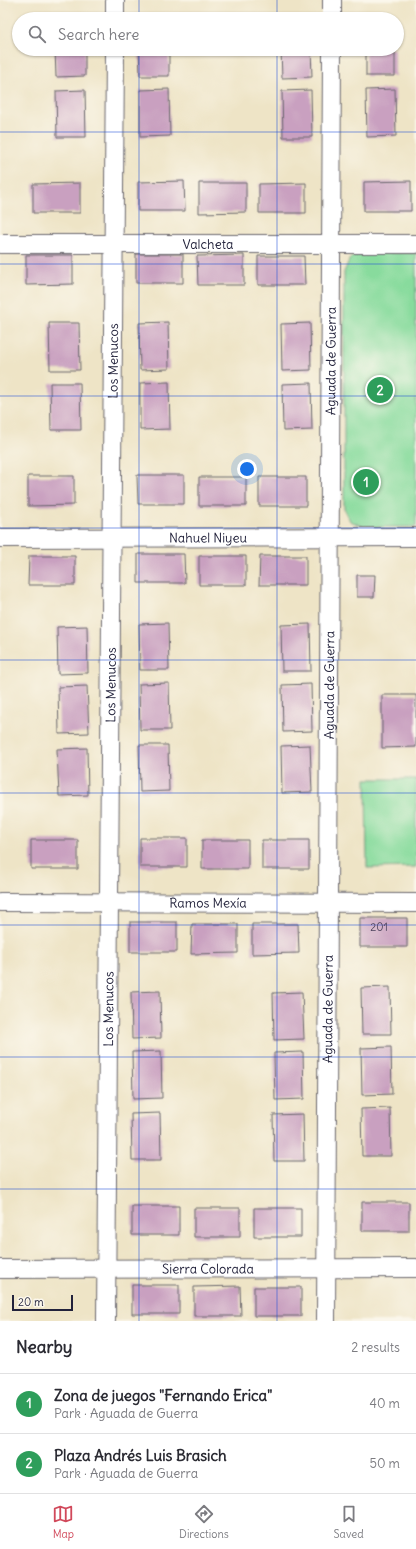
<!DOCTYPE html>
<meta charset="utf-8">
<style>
:root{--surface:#fff;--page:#f7f7f7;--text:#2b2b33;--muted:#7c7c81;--line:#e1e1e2;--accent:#d1495b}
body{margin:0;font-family:Delius,sans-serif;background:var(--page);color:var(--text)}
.scale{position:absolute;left:12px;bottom:10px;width:61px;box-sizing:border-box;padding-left:4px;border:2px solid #22223b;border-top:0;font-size:11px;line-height:14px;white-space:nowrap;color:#22223b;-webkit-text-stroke:3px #fbf7ec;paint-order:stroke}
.you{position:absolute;left:247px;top:469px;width:14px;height:14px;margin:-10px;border:3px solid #fff;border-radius:50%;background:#1a73e8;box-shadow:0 0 0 6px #1a73e833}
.badge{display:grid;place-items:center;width:26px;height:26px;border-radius:50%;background:var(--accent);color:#fff;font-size:13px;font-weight:700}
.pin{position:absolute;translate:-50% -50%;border:2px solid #fff;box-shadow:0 1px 4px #0006}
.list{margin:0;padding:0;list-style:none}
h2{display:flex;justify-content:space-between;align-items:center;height:52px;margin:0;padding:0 16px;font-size:17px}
h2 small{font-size:13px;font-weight:400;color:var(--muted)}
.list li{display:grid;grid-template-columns:26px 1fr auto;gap:12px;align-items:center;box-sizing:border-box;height:60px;padding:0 16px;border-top:1px solid var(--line)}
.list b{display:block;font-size:15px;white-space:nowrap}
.list p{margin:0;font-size:13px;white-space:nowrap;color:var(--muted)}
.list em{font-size:13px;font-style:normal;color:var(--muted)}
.icon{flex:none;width:22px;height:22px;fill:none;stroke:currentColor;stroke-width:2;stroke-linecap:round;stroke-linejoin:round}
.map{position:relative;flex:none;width:416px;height:1321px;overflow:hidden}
.search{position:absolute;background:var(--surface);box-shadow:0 1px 3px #0004;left:12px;right:12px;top:12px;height:44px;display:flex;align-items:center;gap:10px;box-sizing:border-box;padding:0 14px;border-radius:22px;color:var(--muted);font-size:15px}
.sheet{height:172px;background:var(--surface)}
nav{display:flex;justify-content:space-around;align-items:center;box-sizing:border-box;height:56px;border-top:1px solid var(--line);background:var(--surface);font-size:11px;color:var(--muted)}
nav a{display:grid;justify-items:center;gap:2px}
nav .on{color:var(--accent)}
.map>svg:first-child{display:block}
.green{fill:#88db9d;stroke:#557e6c}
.building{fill:#c9a0c0}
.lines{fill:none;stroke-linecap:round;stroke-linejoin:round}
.minor-casing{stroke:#69666c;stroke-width:20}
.minor{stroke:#fff;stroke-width:18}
.grid{fill:none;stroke:#1d4ed8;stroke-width:1;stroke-opacity:0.55}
.labels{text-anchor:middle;stroke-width:3.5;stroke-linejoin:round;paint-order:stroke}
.number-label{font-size:11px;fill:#4c425c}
.street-label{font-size:13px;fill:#22223b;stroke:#fbf7ec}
</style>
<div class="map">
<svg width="416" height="1321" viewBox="0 0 416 1321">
<rect width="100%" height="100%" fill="#fbf7ec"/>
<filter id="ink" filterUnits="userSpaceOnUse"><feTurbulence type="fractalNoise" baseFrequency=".025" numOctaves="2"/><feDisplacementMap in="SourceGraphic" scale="8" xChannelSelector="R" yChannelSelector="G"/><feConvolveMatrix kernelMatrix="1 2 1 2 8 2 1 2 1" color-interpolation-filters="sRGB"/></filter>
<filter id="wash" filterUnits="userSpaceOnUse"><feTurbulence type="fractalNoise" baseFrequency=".012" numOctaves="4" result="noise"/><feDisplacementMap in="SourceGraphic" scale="16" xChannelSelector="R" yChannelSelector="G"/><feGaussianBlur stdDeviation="0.9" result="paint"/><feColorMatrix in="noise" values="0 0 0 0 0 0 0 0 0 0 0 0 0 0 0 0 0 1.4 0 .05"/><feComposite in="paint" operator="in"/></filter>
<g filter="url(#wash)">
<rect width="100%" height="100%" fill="#eee4c6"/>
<!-- green -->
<path class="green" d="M364,253H416V527H365L350,521L344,508V272L350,258Z
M366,779H416V867L367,868Z"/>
<g id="blocks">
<!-- building -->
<path class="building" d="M55,49H85V76L56,77Z
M139,49H169V76H140Z
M281,49H311L312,77L282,78Z
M366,49H395V76H366Z
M169,89L170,136L140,137V90Z
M395,89L396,136L367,137L366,90Z
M85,90L86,137H57L56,91Z
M311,90L312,137H283L282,91Z
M184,181L185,211H138V182Z
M411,181V211H364V182Z
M80,183V213H33V184Z
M199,183H246V212L199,213Z
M306,183V213H259V184Z
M136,254H183V283H136Z
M26,255H73V284L26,285Z
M244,255V285H198L197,256Z
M258,256H304L305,285H258Z
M168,322L169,369L140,370L139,323Z
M49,323H79L80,370H50Z
M310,323L311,370L282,371L281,324Z
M169,382L170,429L140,430V383Z
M50,383H80L81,430H51Z
M311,383L312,430L283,431L282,384Z
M137,475H184V504H138Z
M28,476H74V505L28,506Z
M199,477H246V506H199Z
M259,477H306V506H259Z
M138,554H184L185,583H138Z
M29,556H75V585H28Z
M199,556H246V585H199Z
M260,556H306V585H259Z
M357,575H375L374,597H357Z
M168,623L169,670H140L139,624Z
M310,624L311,671H282L281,625Z
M87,626L88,673L58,674L57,627Z
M169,683L170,730H140L139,684Z
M311,684L312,731L283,732L282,685Z
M87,686L89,733L59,734L58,687Z
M382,695H416V747L382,748Z
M139,745H168L169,791L140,792Z
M310,745L312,792L282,793L281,746Z
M87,748L88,795L59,796L57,749Z
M140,838H187V867H140Z
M31,840H78V869H31Z
M202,840H248V869H202Z
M262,840H309V869H262Z
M360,918H407V947H360Z
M130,922H177V952H130Z
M192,924H238V953L191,954Z
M252,924H298L299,953L252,954Z
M390,987L391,1034H362L361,988Z
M160,991L161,1038L132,1039L131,992Z
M302,992L304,1039L274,1040L273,993Z
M391,1047L392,1094L362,1095L361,1048Z
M161,1051L162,1098L133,1099L132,1052Z
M303,1052L304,1099L275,1100L274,1053Z
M390,1108L391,1156H362L361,1109Z
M160,1113L161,1160H132L131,1114Z
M303,1114L304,1161H274L273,1115Z
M362,1202H409V1231H362Z
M132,1206H179V1235H132Z
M194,1208H240V1237H194Z
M254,1208H301V1237H254Z
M132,1285H179V1314H132Z
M240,1286L241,1316H194V1287Z
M254,1287H301V1316H254Z"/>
</g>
</g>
<g filter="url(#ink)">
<use href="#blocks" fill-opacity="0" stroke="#69666c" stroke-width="1"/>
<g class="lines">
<!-- minor casing -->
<g class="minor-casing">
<g id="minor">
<path d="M115,19V0"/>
<path d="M332,19V0"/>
<path id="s1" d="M0,244H416"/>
<path id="s2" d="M0,538L416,537"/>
<path id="s3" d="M0,902L416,903"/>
<path id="s4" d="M0,1269L416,1268"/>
<path id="s5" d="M106,1321L115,49"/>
<path id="s6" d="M326,1321L332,49"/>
</g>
</g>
<!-- minor -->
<use href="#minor" class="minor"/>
</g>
</g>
<!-- grid -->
<path class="grid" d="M139,0V19M277,0V19M139,49V1321M277,49V1321M0,132H416M0,264H416M0,396H416M0,528H416M0,660H416M0,793H416M0,925H416M0,1057H416M0,1189H416"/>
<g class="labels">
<!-- number labels -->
<g class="number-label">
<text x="379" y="931">201</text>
</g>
<!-- street labels -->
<g class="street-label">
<text dy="5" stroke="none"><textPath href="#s1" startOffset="208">Valcheta</textPath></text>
<text dy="5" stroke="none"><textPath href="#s5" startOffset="960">Los Menucos</textPath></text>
<text dy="5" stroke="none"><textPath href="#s6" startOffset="960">Aguada de Guerra</textPath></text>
<text dy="5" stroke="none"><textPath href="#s2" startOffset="208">Nahuel Niyeu</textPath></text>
<text dy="5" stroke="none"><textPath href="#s5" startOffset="636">Los Menucos</textPath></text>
<text dy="5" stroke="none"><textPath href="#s6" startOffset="636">Aguada de Guerra</textPath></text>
<text dy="5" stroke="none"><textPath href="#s3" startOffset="208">Ramos Mexía</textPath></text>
<text dy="5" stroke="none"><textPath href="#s5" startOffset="312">Los Menucos</textPath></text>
<text dy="5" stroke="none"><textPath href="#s6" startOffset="312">Aguada de Guerra</textPath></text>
<text dy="5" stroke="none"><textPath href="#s4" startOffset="208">Sierra Colorada</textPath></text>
</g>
</g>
</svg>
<div class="scale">20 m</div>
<div class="you"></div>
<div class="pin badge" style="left:366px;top:482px;background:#2e9e5b">1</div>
<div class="pin badge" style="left:380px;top:390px;background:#2e9e5b">2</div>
<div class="search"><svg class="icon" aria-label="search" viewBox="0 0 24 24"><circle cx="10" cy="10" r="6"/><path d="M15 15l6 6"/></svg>Search here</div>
</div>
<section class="sheet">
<h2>Nearby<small>2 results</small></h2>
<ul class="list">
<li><span class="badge" style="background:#2e9e5b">1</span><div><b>Zona de juegos &quot;Fernando Erica&quot;</b><p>Park · Aguada de Guerra</p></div><em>40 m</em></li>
<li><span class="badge" style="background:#2e9e5b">2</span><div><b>Plaza Andrés Luis Brasich</b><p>Park · Aguada de Guerra</p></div><em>50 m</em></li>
</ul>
</section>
<nav>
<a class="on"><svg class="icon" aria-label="map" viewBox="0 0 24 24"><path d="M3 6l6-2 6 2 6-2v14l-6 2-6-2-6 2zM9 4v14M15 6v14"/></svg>Map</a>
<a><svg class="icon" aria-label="directions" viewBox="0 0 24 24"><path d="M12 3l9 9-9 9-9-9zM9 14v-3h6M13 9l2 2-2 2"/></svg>Directions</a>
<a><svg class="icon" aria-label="saved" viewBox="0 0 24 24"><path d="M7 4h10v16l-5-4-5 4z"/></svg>Saved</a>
</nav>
